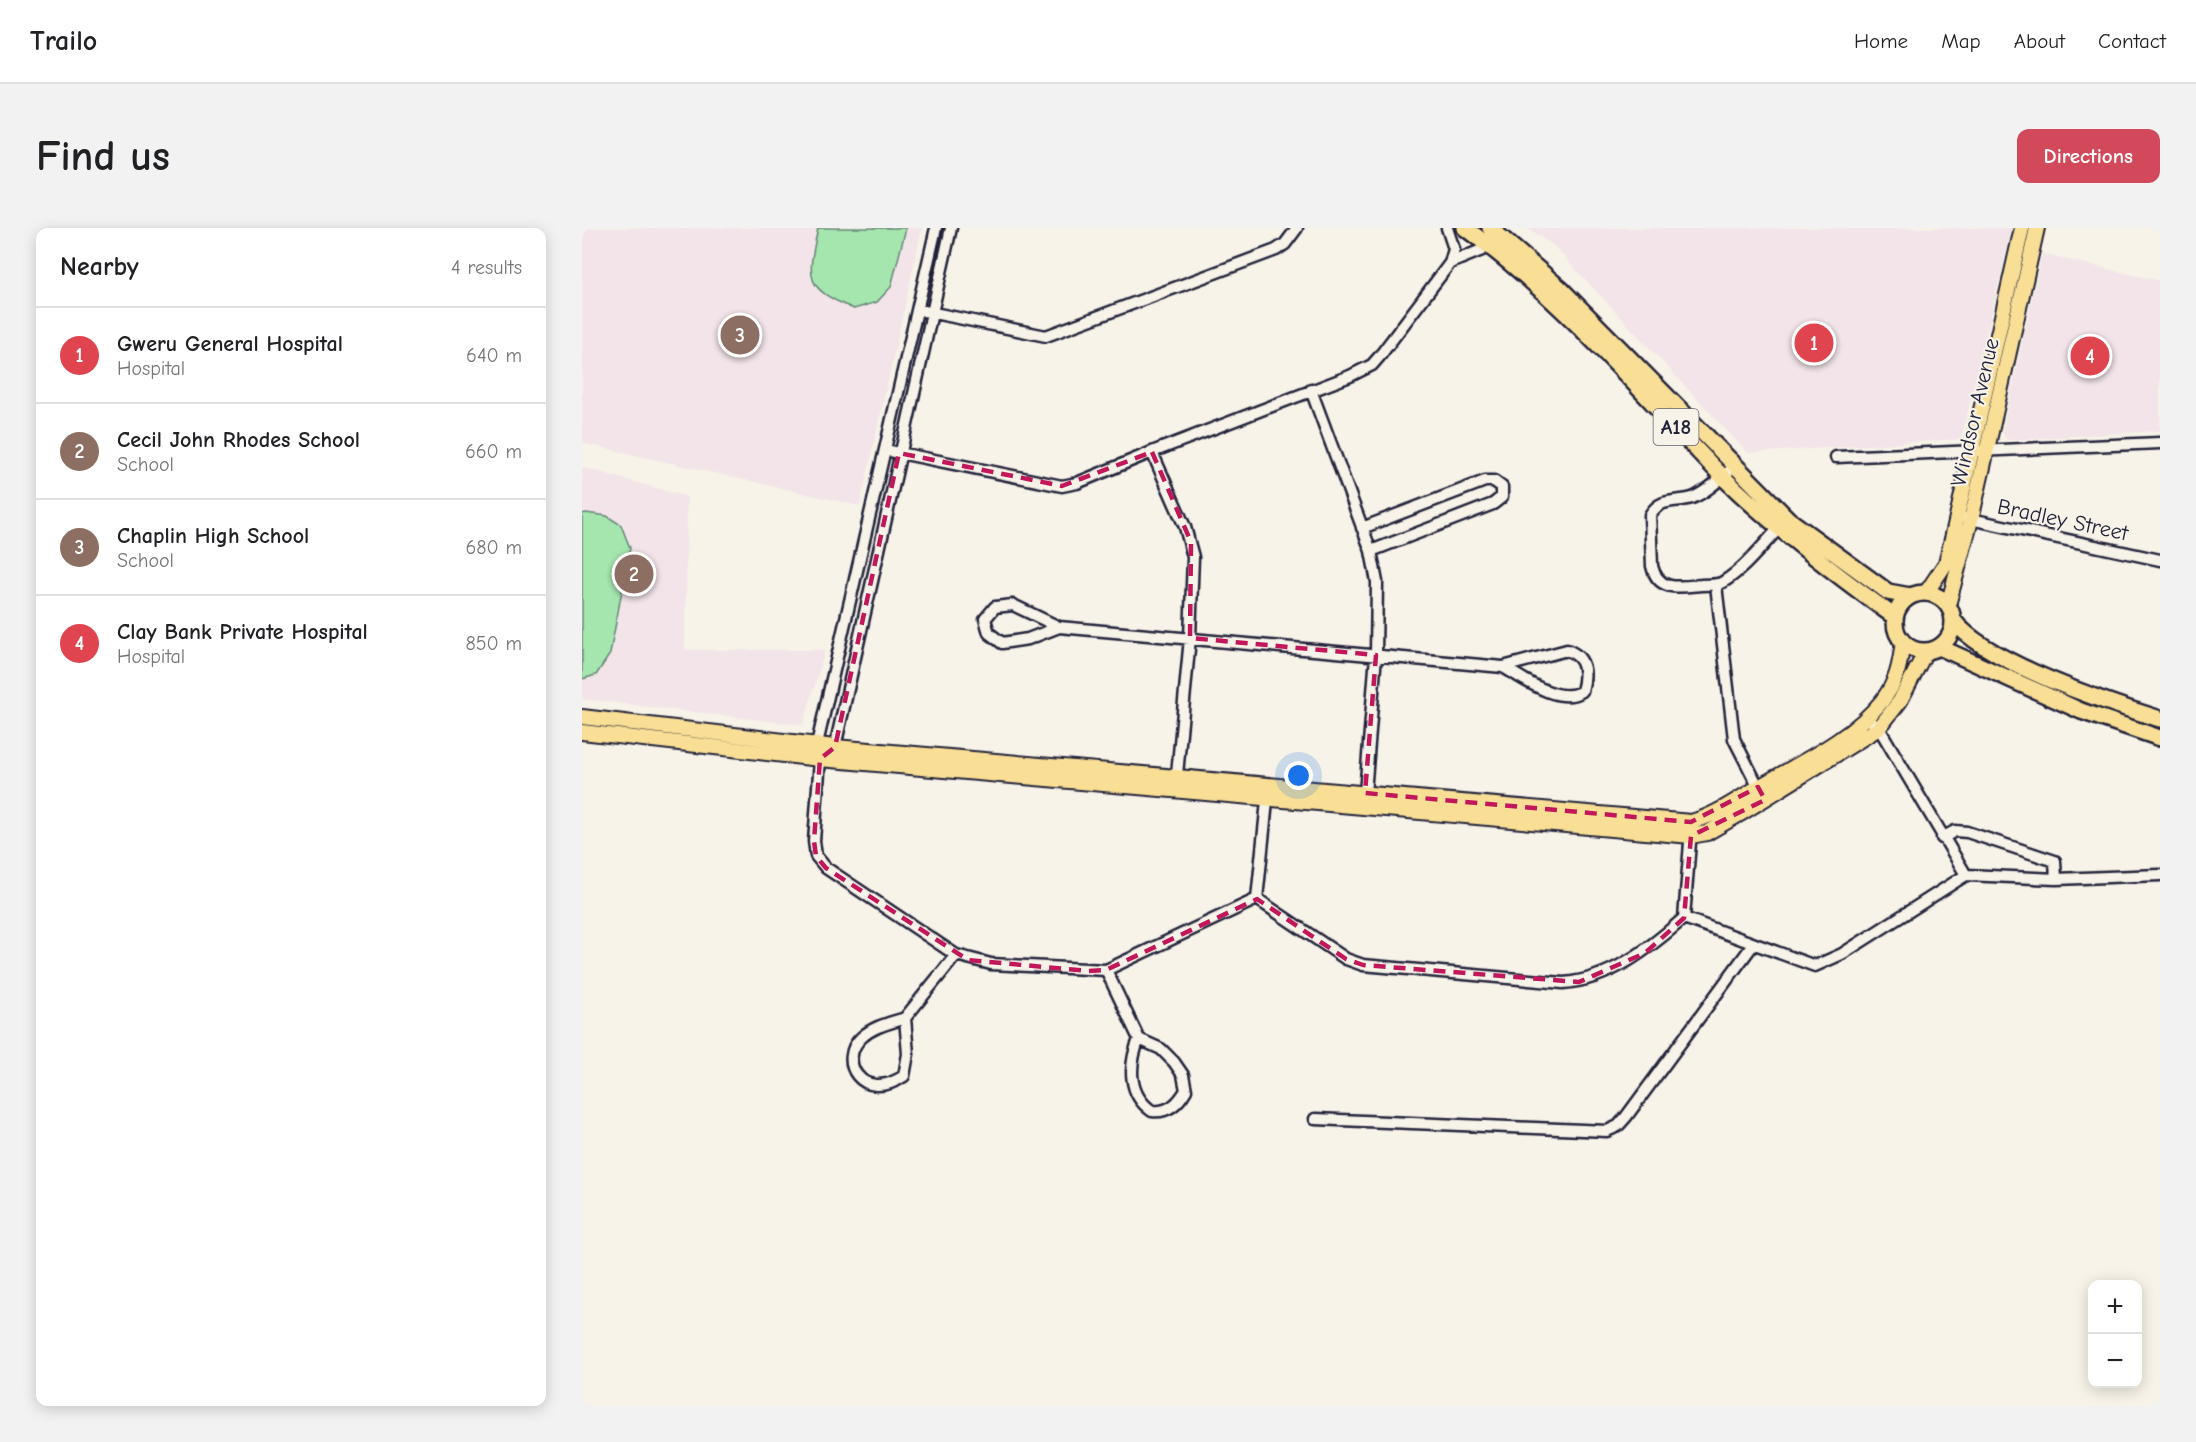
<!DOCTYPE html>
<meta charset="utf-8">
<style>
:root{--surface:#fff;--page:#f2f2f2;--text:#202124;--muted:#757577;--line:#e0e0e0;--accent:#d1495b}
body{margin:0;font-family:"Comic Neue",sans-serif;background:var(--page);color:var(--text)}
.controls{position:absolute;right:18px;bottom:18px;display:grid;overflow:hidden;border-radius:12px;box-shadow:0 3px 15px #0003}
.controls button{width:54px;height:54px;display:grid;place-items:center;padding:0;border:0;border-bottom:2px solid var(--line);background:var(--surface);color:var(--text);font:30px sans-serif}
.you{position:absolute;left:717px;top:548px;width:21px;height:21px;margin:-15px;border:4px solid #fff;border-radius:50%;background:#1a73e8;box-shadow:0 0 0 9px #1a73e833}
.badge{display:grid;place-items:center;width:39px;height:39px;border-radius:50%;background:var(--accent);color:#fff;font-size:20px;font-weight:700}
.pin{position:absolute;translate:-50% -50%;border:3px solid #fff;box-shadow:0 2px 6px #0006}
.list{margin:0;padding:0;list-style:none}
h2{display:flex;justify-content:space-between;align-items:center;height:78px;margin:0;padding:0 24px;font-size:26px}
h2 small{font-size:20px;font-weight:400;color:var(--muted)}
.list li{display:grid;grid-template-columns:39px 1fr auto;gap:18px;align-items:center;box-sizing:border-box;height:96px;padding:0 24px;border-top:2px solid var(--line)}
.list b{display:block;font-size:22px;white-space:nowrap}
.list p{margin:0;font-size:20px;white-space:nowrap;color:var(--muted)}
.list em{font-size:20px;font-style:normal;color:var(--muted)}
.map{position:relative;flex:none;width:1578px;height:1178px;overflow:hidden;border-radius:12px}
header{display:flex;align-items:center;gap:36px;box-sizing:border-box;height:84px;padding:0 30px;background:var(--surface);border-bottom:2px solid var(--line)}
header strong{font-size:28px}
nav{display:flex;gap:33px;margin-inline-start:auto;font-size:21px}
.intro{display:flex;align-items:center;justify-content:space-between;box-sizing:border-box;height:144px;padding:0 36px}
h1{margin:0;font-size:42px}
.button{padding:15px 27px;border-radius:12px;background:var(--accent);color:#fff;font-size:21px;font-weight:700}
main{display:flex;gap:36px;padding:0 36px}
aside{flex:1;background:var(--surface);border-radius:12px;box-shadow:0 3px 15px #0003}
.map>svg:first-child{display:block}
.built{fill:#f2e4e8}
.green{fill:#a5e6af;stroke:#648475;stroke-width:1.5}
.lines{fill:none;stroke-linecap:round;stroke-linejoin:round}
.minor-casing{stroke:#22223b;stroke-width:15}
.major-casing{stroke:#22223b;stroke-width:18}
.highway-casing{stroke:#22223b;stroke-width:20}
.minor{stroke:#f7f3e8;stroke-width:10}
.major{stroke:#f9df96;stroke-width:14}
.highway{stroke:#f9df96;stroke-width:15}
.marked{fill:none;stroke:#c2185b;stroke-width:4.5;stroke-dasharray:12 8;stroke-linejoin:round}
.labels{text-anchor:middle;stroke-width:4.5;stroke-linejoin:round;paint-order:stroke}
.shield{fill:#f7f3e8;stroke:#62616f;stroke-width:1.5}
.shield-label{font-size:21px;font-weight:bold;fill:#22223b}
.street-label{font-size:22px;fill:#22223b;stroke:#f7f3e8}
</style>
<header>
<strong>Trailo</strong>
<nav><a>Home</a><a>Map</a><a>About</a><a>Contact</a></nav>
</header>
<div class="intro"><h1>Find us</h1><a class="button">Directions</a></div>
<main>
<aside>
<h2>Nearby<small>4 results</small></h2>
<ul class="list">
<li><span class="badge" style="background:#e0444e">1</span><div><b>Gweru General Hospital</b><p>Hospital</p></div><em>640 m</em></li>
<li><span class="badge" style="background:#8d6e63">2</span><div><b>Cecil John Rhodes School</b><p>School</p></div><em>660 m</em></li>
<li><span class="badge" style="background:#8d6e63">3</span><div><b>Chaplin High School</b><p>School</p></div><em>680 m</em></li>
<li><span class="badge" style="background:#e0444e">4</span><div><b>Clay Bank Private Hospital</b><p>Hospital</p></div><em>850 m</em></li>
</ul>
</aside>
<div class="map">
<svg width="1578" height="1178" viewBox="0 0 1578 1178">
<rect width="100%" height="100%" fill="#f7f3e8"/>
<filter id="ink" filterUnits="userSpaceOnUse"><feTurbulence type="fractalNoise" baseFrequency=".0167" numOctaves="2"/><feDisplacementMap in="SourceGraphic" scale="12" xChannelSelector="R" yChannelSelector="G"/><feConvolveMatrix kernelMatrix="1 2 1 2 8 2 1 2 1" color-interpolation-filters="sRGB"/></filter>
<g filter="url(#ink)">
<!-- built -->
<path class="built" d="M0,0H340L278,278L0,215Z
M945,0H1430L1379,211L1166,225L972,18Z
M1460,26L1578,53V203L1425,212L1420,204Z
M0,239L105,269L103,422H243L221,497L0,471Z"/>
<!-- green -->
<path class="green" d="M236,0H324L309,59L295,74L272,81C222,60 225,51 236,0Z
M4,285L25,288L39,297L48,320L28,426L14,447L0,451V286Z"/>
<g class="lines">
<!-- minor casing -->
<g class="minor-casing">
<path id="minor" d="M354,0L235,516L238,531L232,613L234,628L244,640L374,727L409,736L524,742L675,671L686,563
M868,35L900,22L906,11
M342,83L464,108L694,22L703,16L715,0
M729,162L789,323L795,354L794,427L782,578
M303,222L480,258L495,255L570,224L768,148L790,137L797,129L868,35L872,21L865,0
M570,224L603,299L611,329L608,410L594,557
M1254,229L1578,215
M1146,244C1136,253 1123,265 1110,270C1093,275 1079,269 1068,287L1070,338C1076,364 1098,359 1119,357C1127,356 1134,358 1141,354C1164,340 1183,314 1201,296
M1384,290L1578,332
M780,300L903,253H912L920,259V269L911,276L789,323
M1134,357L1152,511L1180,566
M477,399L446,411L420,415L407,405L403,391L413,379L431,377L477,399L921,439L985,422C1004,429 1005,445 1000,463C978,478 940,450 921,439
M1285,490L1297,500L1384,647
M248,523L253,519L369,0
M1360,610L1373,603L1385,604L1473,633L1474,651
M675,671L764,731L781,737L981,755C1028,752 1068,720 1102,690L1109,602
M1102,690L1233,738L1260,726L1384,647L1474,651L1578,647
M524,742L557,811L579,821L592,834L601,847L604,862C596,876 586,885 570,883C545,866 547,836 557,811
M323,790C308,795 292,798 280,809C254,832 280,876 322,848L326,826L323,790L374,727
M733,891L1025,903L1036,898L1044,889L1170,718"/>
</g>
<!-- major casing -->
<g class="major-casing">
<path id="major" d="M1344,365L1364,335L1370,311L1440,0
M1366,377L1389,292L1455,0
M0,489L253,519L1109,594C1133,588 1154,572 1175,560C1217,535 1269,512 1300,473C1315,454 1318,437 1321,413
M0,504L238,531L1109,608L1125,605L1158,586L1297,500L1318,473L1344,423"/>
</g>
<!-- highway casing -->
<g class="highway-casing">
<path id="highway" d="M883,0C981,70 1057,163 1141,249C1194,301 1253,346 1313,389
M908,0L979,61L1206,291L1306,364L1328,368
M1313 394a29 29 0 1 1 58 0a29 29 0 1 1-58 0Z
M1371,392C1403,434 1526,475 1578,491
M1357,419L1499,483L1578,510"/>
</g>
<!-- minor -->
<use href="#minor" class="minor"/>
<!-- major -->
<use href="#major" class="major"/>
<!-- highway -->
<use href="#highway" class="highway"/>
</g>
</g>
<!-- marked area -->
<path class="marked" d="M570,224L609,314L608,410L794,427L783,565L1109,594L1176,559L1183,572L1109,608L1102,690L1063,725L997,754L781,737L764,731L675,671L524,742L506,743L386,732L244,640L234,628L232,613L238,531L253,519L317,225L480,258Z"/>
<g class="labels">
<!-- shield labels -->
<rect class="shield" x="1071.5" y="181" width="45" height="36" rx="4.5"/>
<g class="shield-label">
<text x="1094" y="206">A18</text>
</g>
<!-- street labels -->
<g class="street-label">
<text transform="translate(1392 184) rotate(-77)" y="8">Windsor Avenue</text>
<text transform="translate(1481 291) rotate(12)" y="8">Bradley Street</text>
</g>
</g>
</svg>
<div class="controls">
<button>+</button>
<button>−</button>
</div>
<div class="you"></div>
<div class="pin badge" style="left:1232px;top:115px;background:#e0444e">1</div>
<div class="pin badge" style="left:52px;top:346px;background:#8d6e63">2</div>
<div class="pin badge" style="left:158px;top:107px;background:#8d6e63">3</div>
<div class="pin badge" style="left:1508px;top:128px;background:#e0444e">4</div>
</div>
</main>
